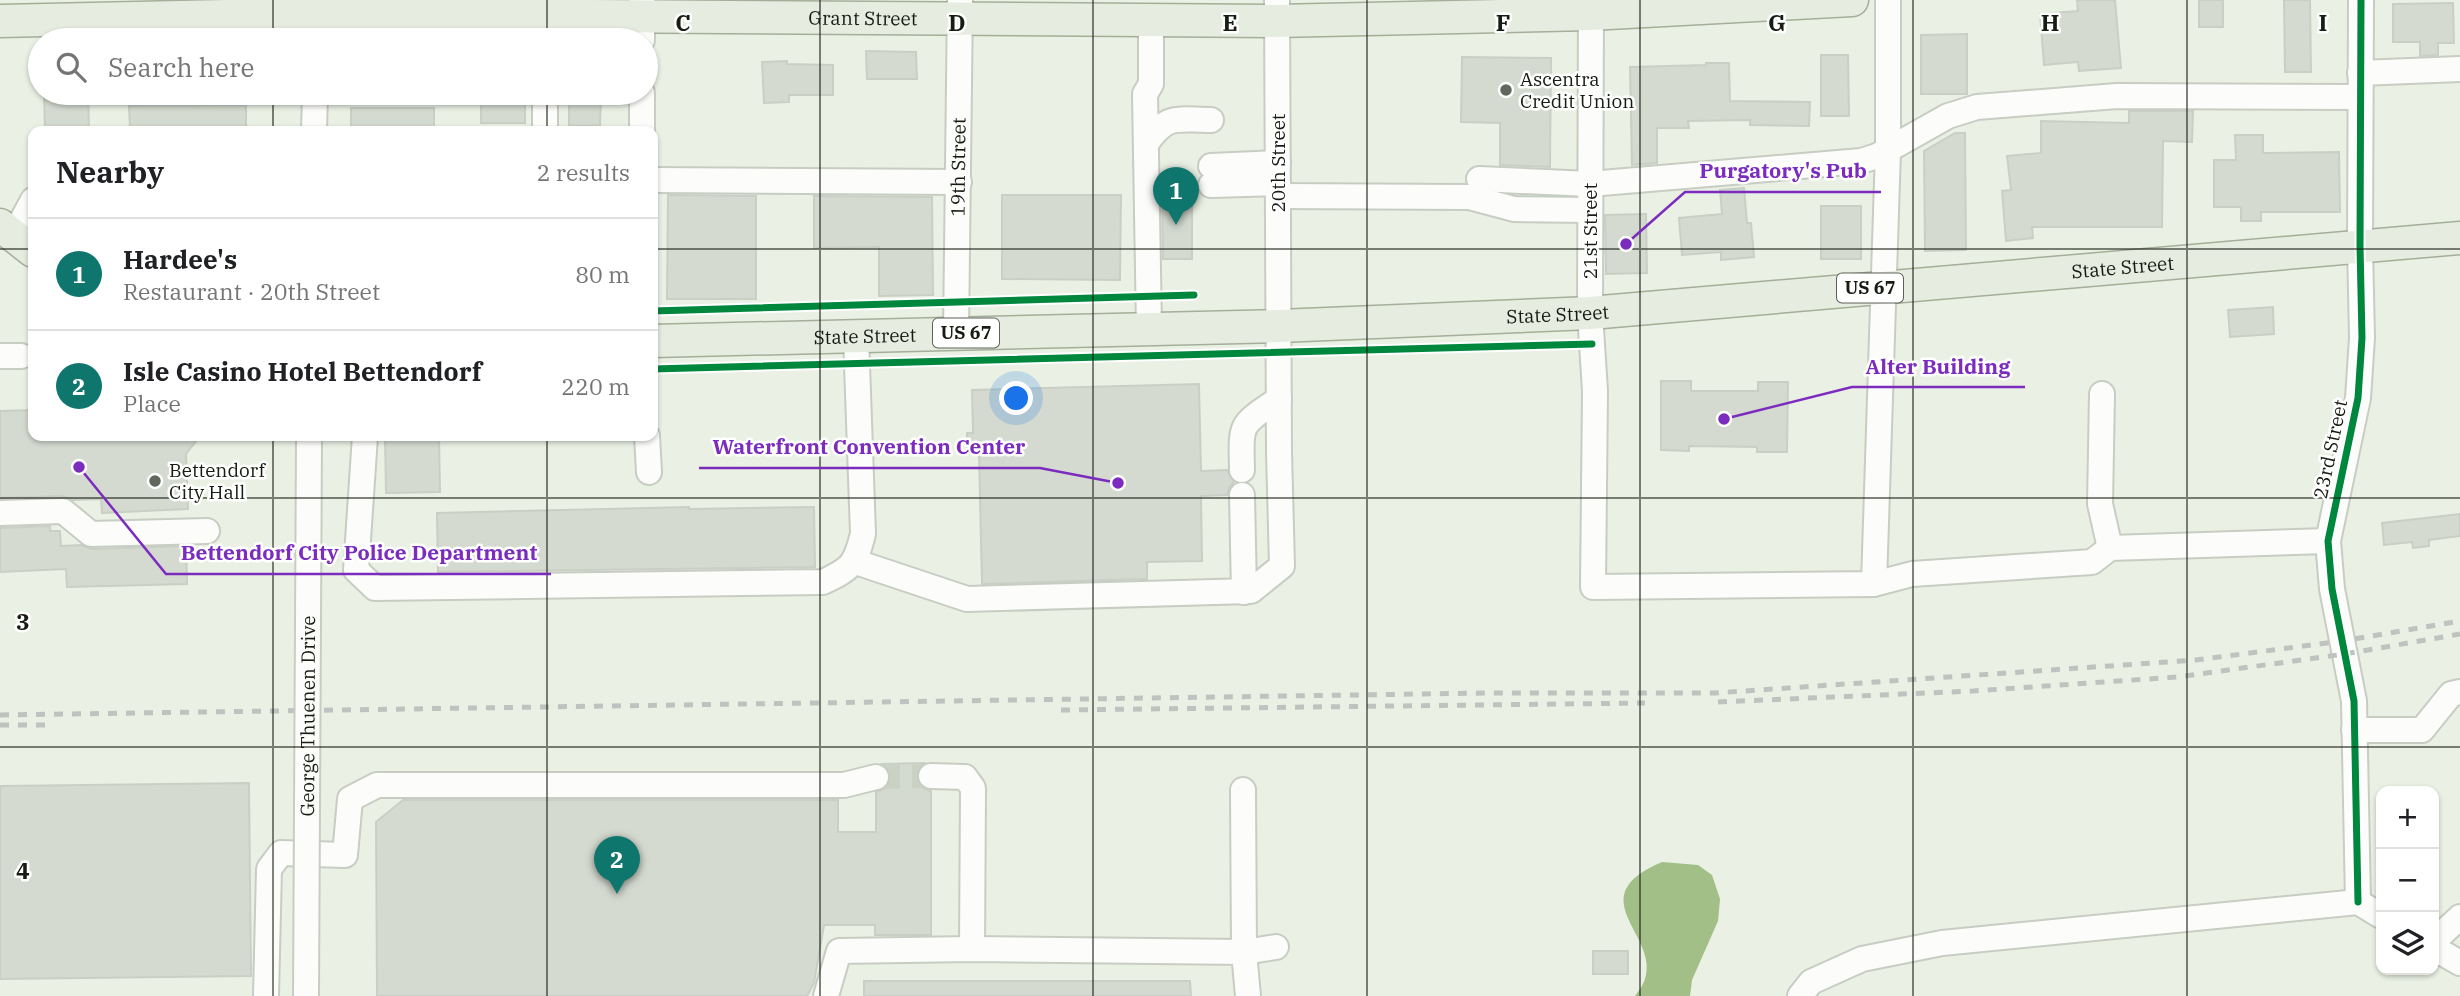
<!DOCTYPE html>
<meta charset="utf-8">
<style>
:root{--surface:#fff;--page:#f2f2f2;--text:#202124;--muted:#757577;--line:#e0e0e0;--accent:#0f766e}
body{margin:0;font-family:"IBM Plex Serif",serif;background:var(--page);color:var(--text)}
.controls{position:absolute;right:21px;bottom:21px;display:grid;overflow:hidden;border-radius:14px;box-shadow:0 2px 5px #0004}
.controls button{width:63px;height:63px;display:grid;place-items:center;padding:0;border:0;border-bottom:2px solid var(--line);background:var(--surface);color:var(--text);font:35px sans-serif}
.you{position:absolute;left:1017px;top:399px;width:24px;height:24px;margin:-18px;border:5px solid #fff;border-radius:50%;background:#1a73e8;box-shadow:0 0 0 10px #1a73e833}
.badge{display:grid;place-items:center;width:46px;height:46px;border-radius:50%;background:var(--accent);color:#fff;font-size:23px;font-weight:700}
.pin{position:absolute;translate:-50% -58px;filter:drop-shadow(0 2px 4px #0008)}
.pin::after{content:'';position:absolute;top:37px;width:24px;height:21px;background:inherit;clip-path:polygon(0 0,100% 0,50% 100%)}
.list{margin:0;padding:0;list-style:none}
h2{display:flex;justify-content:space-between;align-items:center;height:91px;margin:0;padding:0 28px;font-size:30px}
h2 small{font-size:23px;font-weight:400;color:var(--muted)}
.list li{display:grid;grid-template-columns:46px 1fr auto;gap:21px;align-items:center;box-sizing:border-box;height:112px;padding:0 28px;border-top:2px solid var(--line)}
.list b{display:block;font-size:26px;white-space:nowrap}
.list p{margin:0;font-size:23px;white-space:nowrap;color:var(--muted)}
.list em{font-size:23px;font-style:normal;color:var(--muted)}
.icon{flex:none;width:38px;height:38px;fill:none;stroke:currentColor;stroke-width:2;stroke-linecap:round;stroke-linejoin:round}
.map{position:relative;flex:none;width:2460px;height:996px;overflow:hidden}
.search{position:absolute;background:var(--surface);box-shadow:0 2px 5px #0004;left:28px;top:28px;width:630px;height:77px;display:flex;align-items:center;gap:18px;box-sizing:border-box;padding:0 24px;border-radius:38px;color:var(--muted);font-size:26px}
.panel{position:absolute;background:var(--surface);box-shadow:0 2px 5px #0004;left:28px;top:126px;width:630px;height:315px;border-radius:14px}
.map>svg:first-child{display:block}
.water{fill:#a1bf86}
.building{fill:#d4dacf;stroke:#c9cfc5;stroke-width:2}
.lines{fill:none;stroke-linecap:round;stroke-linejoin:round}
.minor-tunnel{stroke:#cad1c5;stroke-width:24;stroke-dasharray:24 12;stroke-linecap:butt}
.minor-casing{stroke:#c7cdc2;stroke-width:28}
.major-casing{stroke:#a4ae99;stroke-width:35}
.minor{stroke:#fcfdfb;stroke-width:24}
.major{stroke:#e7ece1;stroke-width:32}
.rail{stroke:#c0c2bf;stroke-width:5;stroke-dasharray:9 9;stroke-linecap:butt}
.minor-bridge-casing{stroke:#c7cdc2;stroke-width:28;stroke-linecap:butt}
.minor-bridge{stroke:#fcfdfb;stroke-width:24}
.cycleway-casing{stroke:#fff;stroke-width:11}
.cycleway{stroke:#00873e;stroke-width:7}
.grid{fill:none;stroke:#171c13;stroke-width:2;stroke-opacity:0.55}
.poi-dot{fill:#61675c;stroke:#fff;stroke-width:2.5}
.labels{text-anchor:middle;stroke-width:5;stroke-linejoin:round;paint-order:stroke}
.shield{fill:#fff;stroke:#5d605a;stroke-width:2}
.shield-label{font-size:18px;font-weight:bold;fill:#171c13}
.street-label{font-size:19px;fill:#171c13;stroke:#fff}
.poi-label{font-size:19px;fill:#171c13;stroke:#fff;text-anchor:start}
.grid-label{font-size:23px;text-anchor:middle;font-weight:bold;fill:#171c13;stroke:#fff;stroke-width:5;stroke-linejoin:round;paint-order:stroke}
.leader{fill:none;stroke:#7b2cbf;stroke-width:2.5}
.callout-dot{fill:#7b2cbf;stroke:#fff;stroke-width:2.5}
.callout-label{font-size:21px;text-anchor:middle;font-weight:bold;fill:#7b2cbf;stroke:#fff;stroke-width:5;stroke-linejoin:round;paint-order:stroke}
</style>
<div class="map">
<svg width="2460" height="996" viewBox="0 0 2460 996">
<rect width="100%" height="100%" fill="#eaf1e4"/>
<!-- water -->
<path class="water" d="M1662,862L1698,865L1712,875L1720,899L1718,921L1692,980L1690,996H1635C1682,943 1568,902 1662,862Z"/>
<!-- building -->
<path class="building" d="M2077,0H2115L2121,68L2079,71L2078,62L2044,65L2040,14L2078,11Z
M2199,0H2223V27H2199Z
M2284,0H2310L2311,72H2285Z
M2453,3L2454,43H2438V55L2420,56V42H2393V4Z
M1967,34V94H1921V35Z
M866,51L916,52L917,79H867Z
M1821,55H1848L1849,116H1821Z
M1462,57L1551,58L1550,167L1500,165V123L1461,122Z
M787,61V64L833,65V95H789V102L764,103L762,62Z
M1706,63H1729L1730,101L1810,102L1809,126L1750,125V120L1688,121L1689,128H1657V163L1632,165L1630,67L1706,65Z
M44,93H88L89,131H45Z
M481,93H525V123H481Z
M569,93H601L600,126H569Z
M246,105V131H130L129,106Z
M351,108H434V131H351Z
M2129,111H2193L2192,142L2163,141L2162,227H2032L2033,238L2006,241L2002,191L2011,190L2007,156L2041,153V121L2129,123Z
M1955,133H1965L1966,250L1925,251L1924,151Z
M2235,135H2263V153L2339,152L2340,212H2261V221H2241V207H2214V160H2236Z
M1744,188L1747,223H1751L1754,257L1721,260V252L1682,255L1679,218L1722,214L1720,190Z
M1162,191H1192V259H1163Z
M668,195L756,196V299H667Z
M1002,195H1121L1120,280L1002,279Z
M814,196L932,197L933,295L879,296V247L814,248Z
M1821,206H1861V259H1821Z
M1646,214L1647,273L1606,274L1605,215Z
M2273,307L2274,334L2230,337L2228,310Z
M1661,381H1691V391H1758V382H1788L1787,452H1757V447L1689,446V451L1661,450Z
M1199,384L1201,471L1227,470L1234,482L1229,488L1227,495L1201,496L1202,561L1147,562V579L982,584L979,454H967V433H973L972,390Z
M33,410V436H200L186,454L188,509L102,513L101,499L73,500L63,496L0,498V411Z
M385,436H439L440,492L386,493Z
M689,507V509L814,507L815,567L438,572L437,513Z
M2460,514V536L2429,540V546L2413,548L2412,542L2384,545L2382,523Z
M50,526V531H60L61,546L81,545L91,549L186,546L187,584L67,587L66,569L0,572V528Z
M924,763L918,769L916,776L923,788L931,791V935H875V925H824L814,983L807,996H377L376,822L403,800H838V832H876V792L886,788L890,780V773L882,764Z
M249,783L251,976L0,979V786Z
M1593,951H1628V974H1593Z
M864,981H1190L1191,996H864Z"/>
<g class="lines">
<!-- minor-tunnel -->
<path class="minor-tunnel" d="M876,777L931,776"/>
<!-- minor casing -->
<g class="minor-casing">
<g id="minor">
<path d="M1591,0L1590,313L1595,391L1593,587L1874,584L1888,150V0"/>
<path d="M545,16V40"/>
<path d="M316,40L317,0"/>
<path d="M642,40V0"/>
<path d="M2360,73L2460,69"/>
<path d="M545,93V131"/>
<path d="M314,131L315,93"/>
<path d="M642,131V93"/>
<path d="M1146,144C1167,113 1177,120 1211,120"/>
<path d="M1211,166L1278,163"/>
<path d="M1479,179L1590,184L1861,161L1877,156L1948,116L1977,107L2117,96L2360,97"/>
<path d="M653,180L959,182"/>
<path d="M1211,185L1278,183"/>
<path d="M1278,196L1469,197L1514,209L1590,210"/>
<path d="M14,235L33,200"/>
<path d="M1149,329L1145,94L1151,84V20"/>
<path id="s1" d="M956,333L960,0"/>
<path d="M0,356H21"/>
<path d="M2102,394L2100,504L2110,548"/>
<path d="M365,436L356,570L375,588L823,582C852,568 855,565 863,534L856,336"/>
<path d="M647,436L649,472"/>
<path d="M1242,470C1241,422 1239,426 1279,399"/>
<path d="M1242,495L1244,592"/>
<path d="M0,513L63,511L91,534L207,531"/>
<path d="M856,562L967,599L1251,591L1282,566L1279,452L1277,0"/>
<path d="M1874,584L1912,574L2092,562L2110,548L2328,541"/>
<path d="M2354,730H2422L2451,694L2460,692"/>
<path d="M931,776L965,777L973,788L972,949"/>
<path d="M1243,790L1244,952L1276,947"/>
<path d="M2358,902L2354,701L2332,589L2328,541L2358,398L2362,338L2360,246L2361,0"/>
<path d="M2434,941L2460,917"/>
<path d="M2434,948L2460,963"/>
<path d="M266,996L269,869L281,853L345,855L350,799L377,785H844L876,777"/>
<path d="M826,996L839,951L972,949L1244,952L1248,996"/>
<path d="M1800,996L1811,982L1862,959L1942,943L2358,902L2381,916"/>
</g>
</g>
<!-- major casing -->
<g class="major-casing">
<g id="major">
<path id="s2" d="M0,21L317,14L1277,21L1590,14L1852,0"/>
<path d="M0,225L33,251"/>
<path id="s3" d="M653,341L1279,326L1590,313L2460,238"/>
</g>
</g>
<!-- minor -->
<use href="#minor" class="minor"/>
<!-- major -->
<use href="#major" class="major"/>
<!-- rail -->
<path class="rail" d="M1718,702L1973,691L2177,677L2345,654L2460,634
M1061,710L1645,703
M0,715L1488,693H1715L2196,660L2342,641L2460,621
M0,725H46"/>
<!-- minor-bridge casing -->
<g class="minor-bridge-casing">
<g id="minor-bridge">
<path id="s4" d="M306,996L309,436"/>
</g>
</g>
<!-- minor-bridge -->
<use href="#minor-bridge" class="minor-bridge"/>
<!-- cycleway casing -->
<g class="cycleway-casing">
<path id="cycleway" d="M653,311L1194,295
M653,369L1592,344
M2358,902L2354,701L2332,589L2328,541L2358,398L2362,338L2360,246L2361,0"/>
</g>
<!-- cycleway -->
<use href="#cycleway" class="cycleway"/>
</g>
<!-- grid -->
<path class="grid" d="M273,0V40M547,0V40M820,0V996M1093,0V996M1367,0V996M1640,0V996M1913,0V996M2187,0V996M273,93V131M547,93V131M0,249H33M653,249H2460M273,436V996M547,436V996M0,498H2460M0,747H2460"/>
<!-- markers -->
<g class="poi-dot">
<circle cx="1506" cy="90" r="7"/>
<circle cx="155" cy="481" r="7"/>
</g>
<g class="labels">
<!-- shield labels -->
<g class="shield">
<rect x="1837" y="273.5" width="66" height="29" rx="5"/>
<rect x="933" y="318.5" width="66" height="29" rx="5"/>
</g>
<g class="shield-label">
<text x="1870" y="294">US 67</text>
<text x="966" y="339">US 67</text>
</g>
<!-- street labels -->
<g class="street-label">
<text dy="7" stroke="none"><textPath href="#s2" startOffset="863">Grant Street</textPath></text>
<text transform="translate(1278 163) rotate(-90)" y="7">20th Street</text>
<text dy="7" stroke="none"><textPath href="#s1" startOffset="166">19th Street</textPath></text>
<text transform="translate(1590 231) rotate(-90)" y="7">21st Street</text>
<text dy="7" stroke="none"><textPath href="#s3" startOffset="1472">State Street</textPath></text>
<text dy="7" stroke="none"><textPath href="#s3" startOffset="905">State Street</textPath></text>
<text dy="7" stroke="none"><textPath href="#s3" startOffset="212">State Street</textPath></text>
<text transform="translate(2330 449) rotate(-78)" y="7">23rd Street</text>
<text dy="7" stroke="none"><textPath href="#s4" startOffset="280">George Thuenen Drive</textPath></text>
</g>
<!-- poi labels -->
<g class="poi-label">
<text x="1520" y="86">Ascentra<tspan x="1520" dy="22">Credit Union</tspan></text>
<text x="169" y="477">Bettendorf<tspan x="169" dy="22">City Hall</tspan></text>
</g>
</g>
<g class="grid-label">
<text x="683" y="31">C</text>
<text x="957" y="31">D</text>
<text x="1230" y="31">E</text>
<text x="1503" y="31">F</text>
<text x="1777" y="31">G</text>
<text x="2050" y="31">H</text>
<text x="2323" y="31">I</text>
<text x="23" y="630">3</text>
<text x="23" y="879">4</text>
</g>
<!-- callouts -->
<path class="leader" d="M1626 244L1685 192H1881M1724 419L1852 387H2025M1118 483L1040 468H699M79 467L166 574H551"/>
<g class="callout-dot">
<circle cx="1626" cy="244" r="7"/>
<circle cx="1724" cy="419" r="7"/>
<circle cx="1118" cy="483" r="7"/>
<circle cx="79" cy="467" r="7"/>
</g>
<g class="callout-label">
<text x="1783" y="178">Purgatory's Pub</text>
<text x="1938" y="374">Alter Building</text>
<text x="869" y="454">Waterfront Convention Center</text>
<text x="359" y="560">Bettendorf City Police Department</text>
</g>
</svg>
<div class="controls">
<button>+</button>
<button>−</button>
<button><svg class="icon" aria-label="layers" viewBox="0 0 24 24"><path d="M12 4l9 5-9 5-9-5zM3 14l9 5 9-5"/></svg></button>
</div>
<div class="you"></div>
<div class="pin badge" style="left:1176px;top:225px">1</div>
<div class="pin badge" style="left:617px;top:894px">2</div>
<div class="search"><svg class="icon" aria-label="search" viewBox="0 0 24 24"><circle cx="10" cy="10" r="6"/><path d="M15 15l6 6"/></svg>Search here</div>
<section class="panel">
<h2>Nearby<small>2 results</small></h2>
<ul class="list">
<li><span class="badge">1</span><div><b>Hardee's</b><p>Restaurant · 20th Street</p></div><em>80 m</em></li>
<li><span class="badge">2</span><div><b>Isle Casino Hotel Bettendorf</b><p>Place</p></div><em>220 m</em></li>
</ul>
</section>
</div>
